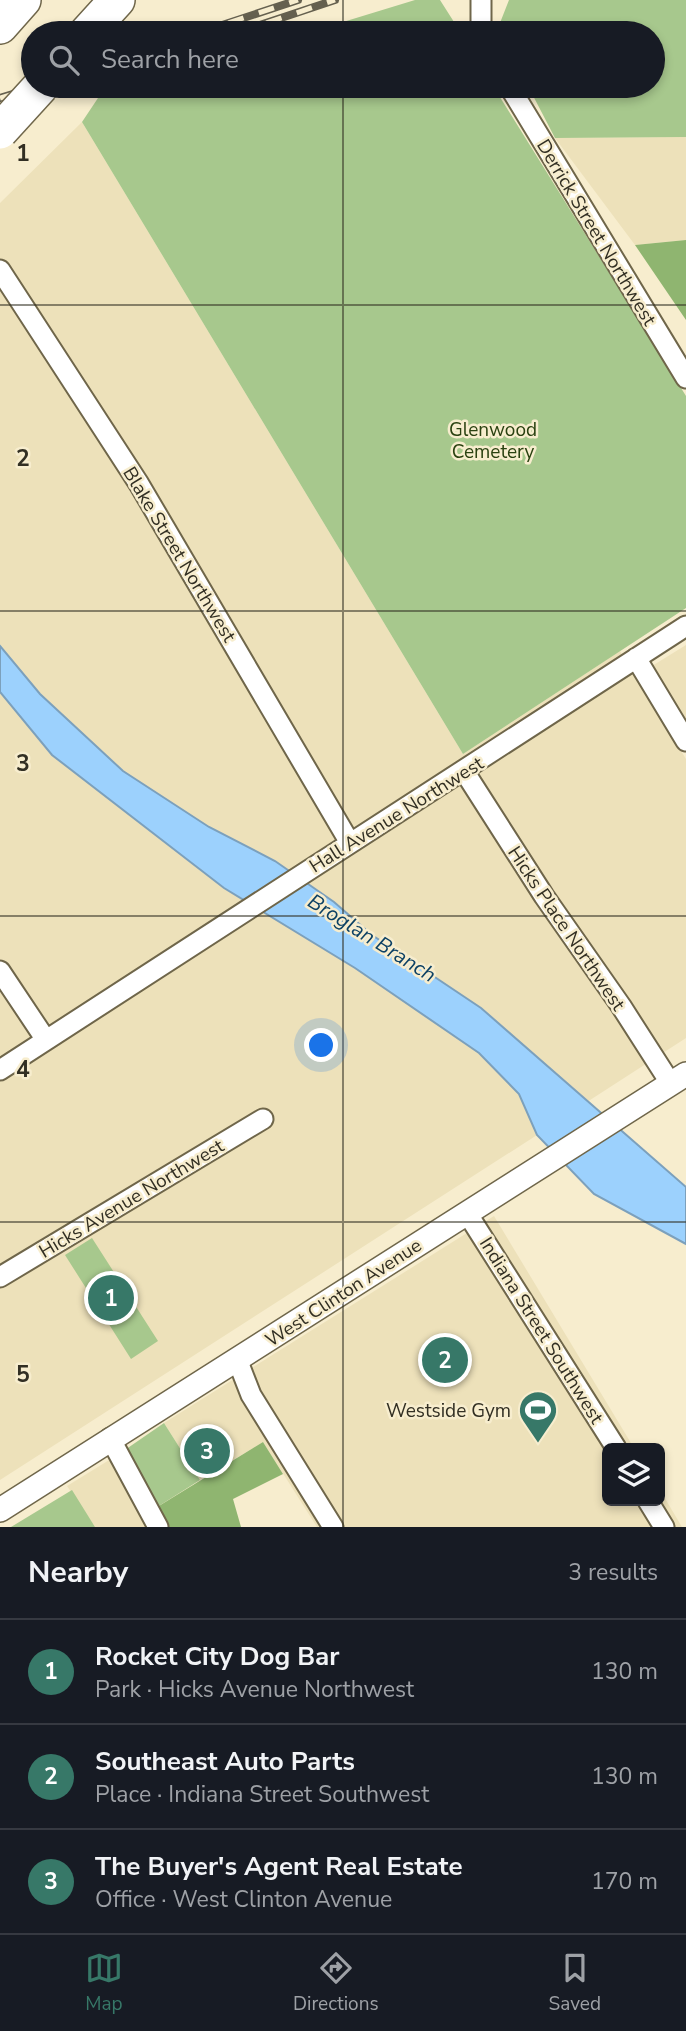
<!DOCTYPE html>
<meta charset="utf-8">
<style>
:root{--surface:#171b24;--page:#20242c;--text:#f1f3f6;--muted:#9ea1a6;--line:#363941;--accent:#377868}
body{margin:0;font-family:"Nunito Sans",sans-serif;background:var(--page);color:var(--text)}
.controls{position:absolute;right:21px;bottom:21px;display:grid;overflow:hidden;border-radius:10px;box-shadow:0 4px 10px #0003}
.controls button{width:63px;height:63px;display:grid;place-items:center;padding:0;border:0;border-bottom:2px solid var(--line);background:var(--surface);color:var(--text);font:35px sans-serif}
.you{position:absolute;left:322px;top:1046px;width:24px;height:24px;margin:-18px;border:5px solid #fff;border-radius:50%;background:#1a73e8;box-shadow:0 0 0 10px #1a73e833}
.badge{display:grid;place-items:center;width:46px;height:46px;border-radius:50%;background:var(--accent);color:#fff;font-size:23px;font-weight:700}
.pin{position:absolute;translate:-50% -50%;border:4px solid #fff;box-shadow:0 2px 7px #0006}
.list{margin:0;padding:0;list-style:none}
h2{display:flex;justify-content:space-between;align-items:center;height:91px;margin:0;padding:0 28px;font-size:30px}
h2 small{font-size:23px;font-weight:400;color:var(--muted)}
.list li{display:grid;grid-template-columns:46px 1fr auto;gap:21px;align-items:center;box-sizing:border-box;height:105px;padding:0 28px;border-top:2px solid var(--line)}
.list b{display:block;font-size:26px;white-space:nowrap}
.list p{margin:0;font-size:23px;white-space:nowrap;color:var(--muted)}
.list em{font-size:23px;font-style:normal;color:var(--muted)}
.icon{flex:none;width:38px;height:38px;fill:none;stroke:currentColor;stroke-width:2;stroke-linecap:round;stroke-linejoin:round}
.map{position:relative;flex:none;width:686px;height:1527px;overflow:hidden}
.search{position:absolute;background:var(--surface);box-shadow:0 4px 10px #0003;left:21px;right:21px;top:21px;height:77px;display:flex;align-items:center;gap:18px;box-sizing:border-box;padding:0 24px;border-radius:38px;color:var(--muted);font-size:26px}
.sheet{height:406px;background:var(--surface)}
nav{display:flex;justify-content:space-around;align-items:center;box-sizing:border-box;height:98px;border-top:2px solid var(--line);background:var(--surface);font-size:19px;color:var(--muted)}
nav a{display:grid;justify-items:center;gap:4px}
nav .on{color:var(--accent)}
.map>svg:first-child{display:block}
.built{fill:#ede1ba}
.green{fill:#a7c88d}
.forest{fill:#8fb570}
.water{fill:#9cd1fd;stroke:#7ca0bc;stroke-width:2}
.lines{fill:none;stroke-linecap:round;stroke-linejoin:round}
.minor-casing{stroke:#6f664a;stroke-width:23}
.tertiary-casing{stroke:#6f664a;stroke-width:26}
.motorway-casing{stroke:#6f664a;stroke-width:38}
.minor{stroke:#fff;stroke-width:19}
.tertiary{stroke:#fff;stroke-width:23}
.motorway{stroke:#fff;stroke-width:35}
.rail-casing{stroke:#65604f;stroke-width:8}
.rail{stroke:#f7edce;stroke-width:5;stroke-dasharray:16;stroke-linecap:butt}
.motorway-bridge-casing{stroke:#6f664a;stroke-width:38;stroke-linecap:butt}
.motorway-bridge{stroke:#fff;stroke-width:35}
.grid{fill:none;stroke:#322f23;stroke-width:2;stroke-opacity:0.55}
.labels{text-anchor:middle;stroke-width:5;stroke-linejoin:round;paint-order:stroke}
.street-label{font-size:19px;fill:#322f23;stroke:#f7edce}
.park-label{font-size:19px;fill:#2a4211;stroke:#f7edce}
.poi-label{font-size:19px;fill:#322f23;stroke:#f7edce;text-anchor:end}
.water-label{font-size:21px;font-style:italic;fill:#0c4164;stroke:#f7edce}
.grid-label{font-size:23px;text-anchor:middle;font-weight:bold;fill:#322f23;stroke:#f7edce;stroke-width:5;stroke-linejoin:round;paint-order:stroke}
</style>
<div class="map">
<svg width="686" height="1527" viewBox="0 0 686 1527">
<rect width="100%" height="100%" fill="#f7edce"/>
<!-- built -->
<path class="built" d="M82,122L463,754L620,651L686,759V1038L587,1102L481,1008L372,935L334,902L275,861L209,827L123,771L40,694L0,646V203Z
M686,137V240L635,245L555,138Z
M686,645V723L652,666Z
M0,692L52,755L223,888L355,968L479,1053L519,1094L537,1135L0,1480Z
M494,1216L634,1448H607V1501H660V1490L682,1527H317L263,1442L200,1480L164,1423Z
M119,1454L166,1527H95L67,1486Z"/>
<!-- green -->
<path class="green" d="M415,0H440L461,33H307Z
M509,0H686V137L555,138L528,86H653V33H501L498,28Z
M136,86H493L686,396V608L463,754L82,122L98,98Z
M92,1238L158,1341L131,1359L65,1255Z
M164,1423L200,1480L154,1509L119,1454Z
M72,1490L95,1527H11Z"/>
<!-- forest -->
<path class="forest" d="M686,240V320L635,245Z
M263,1442L283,1474L233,1499L241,1527H166L154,1509Z"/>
<!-- water -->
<path class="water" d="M0,646L40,694L123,771L209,827L275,861L334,902L372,935L481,1008L686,1187V1244L594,1194L537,1135L519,1094L479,1053L355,968L224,888L52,755L0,692Z"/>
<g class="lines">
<!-- minor casing -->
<g class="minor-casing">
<path id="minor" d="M481,33V0
M509,86L686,378
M0,270L139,484L350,843
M636,658L686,741
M464,771L544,896L621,1006L671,1084
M0,971L46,1040
M0,1070L686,626
M467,1213L616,1448
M0,1277L263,1119
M237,1359L251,1395L333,1527
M110,1438L158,1527
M648,1501L664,1527"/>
</g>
<!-- tertiary casing -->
<g class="tertiary-casing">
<path id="tertiary" d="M0,1510L686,1074"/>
</g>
<!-- motorway casing -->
<g class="motorway-casing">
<path id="motorway" d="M0,26L23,0
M87,33L117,0"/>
</g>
<!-- minor -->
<use href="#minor" class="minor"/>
<!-- tertiary -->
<use href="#tertiary" class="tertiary"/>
<!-- motorway -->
<use href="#motorway" class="motorway"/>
<!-- rail casing -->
<g class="rail-casing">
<path id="rail" d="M198,33L298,0
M236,33L335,0
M0,98L39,86
M0,112L78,86"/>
</g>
<!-- rail -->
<use href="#rail" class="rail"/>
<!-- motorway-bridge casing -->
<g class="motorway-bridge-casing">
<path id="motorway-bridge" d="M0,131L41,86"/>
</g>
<!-- motorway-bridge -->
<use href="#motorway-bridge" class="motorway-bridge"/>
</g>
<!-- grid -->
<path class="grid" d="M343,0V33M343,86V1527M0,305H686M0,611H686M0,916H686M0,1222H686"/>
<!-- icons -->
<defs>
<g id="stadium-pin" transform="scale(2.0125)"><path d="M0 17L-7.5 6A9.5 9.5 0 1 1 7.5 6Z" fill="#377868" stroke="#f7edce"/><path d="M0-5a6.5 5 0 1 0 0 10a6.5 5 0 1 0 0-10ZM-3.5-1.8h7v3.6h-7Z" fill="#fff"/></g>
</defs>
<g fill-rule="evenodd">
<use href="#stadium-pin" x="538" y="1410"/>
</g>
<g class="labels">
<!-- street labels -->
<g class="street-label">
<text transform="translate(597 232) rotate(59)" y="7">Derrick Street Northwest</text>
<text transform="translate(180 554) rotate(59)" y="7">Blake Street Northwest</text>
<text transform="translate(396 814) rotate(-32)" y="7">Hall Avenue Northwest</text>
<text transform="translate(567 928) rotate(56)" y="7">Hicks Place Northwest</text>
<text transform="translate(131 1198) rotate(-31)" y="7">Hicks Avenue Northwest</text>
<text transform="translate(343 1292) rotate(-33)" y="7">West Clinton Avenue</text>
<text transform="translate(542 1330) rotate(58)" y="7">Indiana Street Southwest</text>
</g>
<!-- park labels -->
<g class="park-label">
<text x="493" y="436">Glenwood<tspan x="493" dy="22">Cemetery</tspan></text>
</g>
<!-- poi labels -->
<g class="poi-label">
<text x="511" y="1417">Westside Gym</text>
</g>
<!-- water labels -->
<g class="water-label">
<text transform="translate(372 938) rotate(32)" y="7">Broglan Branch</text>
</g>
</g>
<g class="grid-label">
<text x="23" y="161">1</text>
<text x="23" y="466">2</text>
<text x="23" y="771">3</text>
<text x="23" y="1077">4</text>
<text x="23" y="1382">5</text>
</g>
</svg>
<div class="controls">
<button><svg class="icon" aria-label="layers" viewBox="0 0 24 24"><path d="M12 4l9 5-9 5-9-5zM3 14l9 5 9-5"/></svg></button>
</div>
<div class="you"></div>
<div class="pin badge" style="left:111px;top:1298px">1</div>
<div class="pin badge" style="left:445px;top:1360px">2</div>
<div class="pin badge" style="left:207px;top:1451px">3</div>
<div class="search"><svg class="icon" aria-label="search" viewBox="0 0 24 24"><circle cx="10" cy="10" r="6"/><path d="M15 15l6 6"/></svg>Search here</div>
</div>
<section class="sheet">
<h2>Nearby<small>3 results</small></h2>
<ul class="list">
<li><span class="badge">1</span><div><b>Rocket City Dog Bar</b><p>Park · Hicks Avenue Northwest</p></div><em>130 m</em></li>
<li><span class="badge">2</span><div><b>Southeast Auto Parts</b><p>Place · Indiana Street Southwest</p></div><em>130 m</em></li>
<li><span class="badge">3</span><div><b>The Buyer's Agent Real Estate</b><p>Office · West Clinton Avenue</p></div><em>170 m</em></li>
</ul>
</section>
<nav>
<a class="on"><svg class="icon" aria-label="map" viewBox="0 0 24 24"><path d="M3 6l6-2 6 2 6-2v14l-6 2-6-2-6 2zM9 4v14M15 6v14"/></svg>Map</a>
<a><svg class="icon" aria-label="directions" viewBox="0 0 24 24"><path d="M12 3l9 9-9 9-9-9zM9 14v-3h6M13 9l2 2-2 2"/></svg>Directions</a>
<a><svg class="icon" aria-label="saved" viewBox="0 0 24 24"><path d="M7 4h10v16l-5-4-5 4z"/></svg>Saved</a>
</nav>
